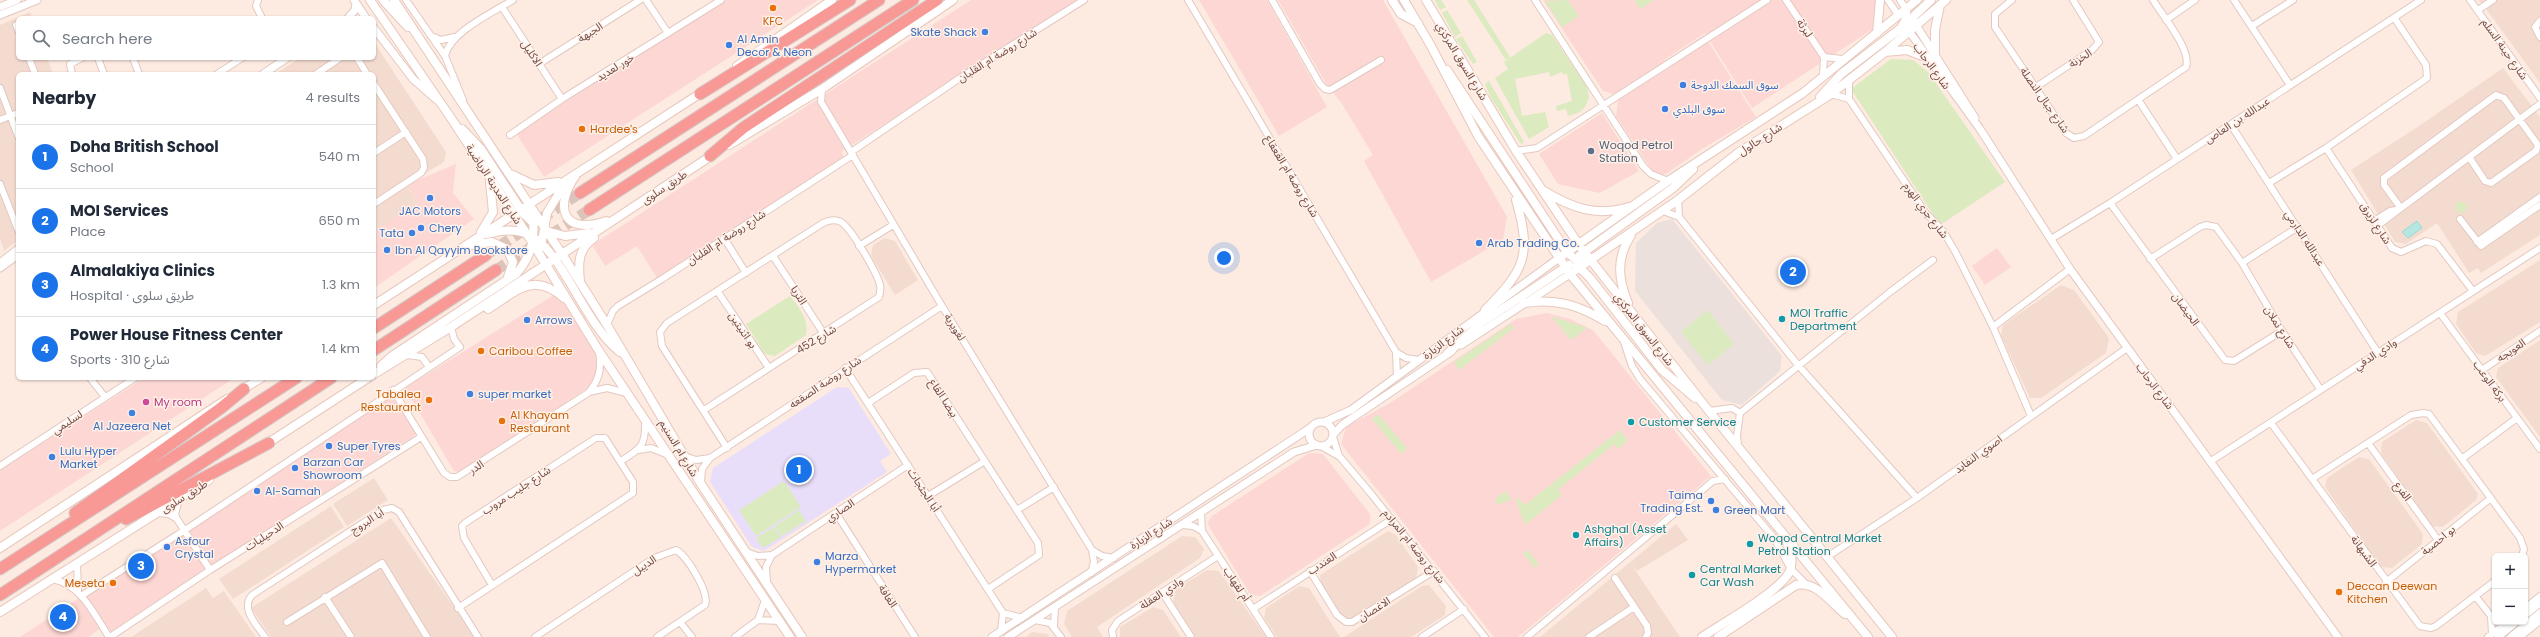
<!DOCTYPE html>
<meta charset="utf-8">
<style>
:root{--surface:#fff;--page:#f6f6f7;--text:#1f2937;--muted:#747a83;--line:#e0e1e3;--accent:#1a73e8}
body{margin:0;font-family:Poppins,"Noto Sans Arabic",sans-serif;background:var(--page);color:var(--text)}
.controls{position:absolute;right:12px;bottom:12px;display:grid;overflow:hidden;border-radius:6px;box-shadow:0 1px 3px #0004}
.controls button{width:36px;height:36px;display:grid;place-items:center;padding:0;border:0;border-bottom:1px solid var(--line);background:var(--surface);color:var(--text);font:20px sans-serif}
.you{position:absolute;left:1224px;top:258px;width:14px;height:14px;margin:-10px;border:3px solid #fff;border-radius:50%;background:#1a73e8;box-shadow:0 0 0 6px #1a73e833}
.badge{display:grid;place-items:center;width:26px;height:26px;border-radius:50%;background:var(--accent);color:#fff;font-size:13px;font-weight:700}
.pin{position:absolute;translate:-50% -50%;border:2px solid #fff;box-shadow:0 1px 4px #0006}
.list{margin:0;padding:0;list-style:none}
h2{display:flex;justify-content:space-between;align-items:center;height:52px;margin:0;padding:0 16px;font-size:17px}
h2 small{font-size:13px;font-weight:400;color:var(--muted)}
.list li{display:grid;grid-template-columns:26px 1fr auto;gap:12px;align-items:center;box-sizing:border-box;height:64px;padding:0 16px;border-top:1px solid var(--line)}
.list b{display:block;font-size:15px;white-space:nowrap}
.list p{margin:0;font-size:13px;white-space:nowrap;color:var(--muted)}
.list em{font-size:13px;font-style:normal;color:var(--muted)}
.icon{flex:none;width:22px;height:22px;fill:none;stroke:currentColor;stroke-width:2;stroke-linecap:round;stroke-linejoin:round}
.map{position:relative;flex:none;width:2540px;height:637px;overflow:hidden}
.search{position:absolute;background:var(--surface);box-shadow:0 1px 3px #0004;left:16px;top:16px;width:360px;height:44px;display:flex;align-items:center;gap:10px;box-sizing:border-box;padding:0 14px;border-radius:6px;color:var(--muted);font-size:15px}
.panel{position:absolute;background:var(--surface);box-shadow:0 1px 3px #0004;left:16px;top:72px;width:360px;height:308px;border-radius:6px}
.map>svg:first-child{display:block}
.residential{fill:#f4dbcf}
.commercial{fill:#fdd7d4}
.industrial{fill:#ebe0dc}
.education{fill:#e9def9}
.green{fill:#dbeabf}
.water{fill:#b5e6e2;stroke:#9bd8d4}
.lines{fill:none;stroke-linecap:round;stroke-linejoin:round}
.motorway-tunnel{stroke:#dbc4ba;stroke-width:11;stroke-dasharray:11 5.5;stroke-linecap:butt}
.minor-casing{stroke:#e3c8c0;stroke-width:8}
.tertiary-casing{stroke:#e3c8c0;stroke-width:9}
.secondary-casing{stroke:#e8c7bc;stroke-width:10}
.motorway-casing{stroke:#d5cac8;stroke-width:13}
.minor{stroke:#fff;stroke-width:6}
.tertiary{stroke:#fff;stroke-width:7}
.secondary{stroke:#fff;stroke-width:8}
.motorway{stroke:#f99996;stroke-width:11}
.food-dot{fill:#e8710a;stroke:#fff0e8;stroke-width:1.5}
.shop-dot{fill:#3f7fe0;stroke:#fff0e8;stroke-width:1.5}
.service-dot{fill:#5c6f8a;stroke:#fff0e8;stroke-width:1.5}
.culture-dot{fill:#0f9aa8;stroke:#fff0e8;stroke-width:1.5}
.hotel-dot{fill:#d1479c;stroke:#fff0e8;stroke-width:1.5}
.labels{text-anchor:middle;stroke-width:3;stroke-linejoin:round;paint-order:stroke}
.food-label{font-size:11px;fill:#c56008;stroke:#fff0e8;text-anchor:start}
.street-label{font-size:11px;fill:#744d47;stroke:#fff0e8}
.shop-label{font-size:11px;fill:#366cbe;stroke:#fff0e8;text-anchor:start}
.service-label{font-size:11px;fill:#4e5e75;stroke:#fff0e8;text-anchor:start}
.culture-label{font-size:11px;fill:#0d838f;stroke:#fff0e8;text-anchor:start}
.hotel-label{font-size:11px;fill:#b23c85;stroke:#fff0e8;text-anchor:start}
</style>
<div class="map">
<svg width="2540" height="637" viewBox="0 0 2540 637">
<rect width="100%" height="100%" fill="#fdebe1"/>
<!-- residential -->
<path class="residential" d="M2479,0H2540V83L2495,21Z
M30,12L32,18H18V58H47L53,74H18V240L4,251L0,238V25Z
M374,42L446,152L444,162L406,185L418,203L374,232V74H275L300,58H374Z
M2503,68L2540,117V235L2481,273L2478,268L2469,273L2437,223L2406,244L2395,242L2351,170L2419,126Z
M885,238L895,241L918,280L895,295L871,256L873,245Z
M2540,260V322L2485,356L2476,353L2456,324L2458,312Z
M2061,285L2074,290L2109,338L2106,353L2041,398H2030L2001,335L2003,325Z
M2540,340V437L2496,377L2498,368Z
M2416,420L2427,423L2478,494L2476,500L2443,527L2432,526L2381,453L2382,442Z
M2359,457L2369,459L2423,534L2422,544L2392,568L2381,567L2325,487L2327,478Z
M374,478L388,500L347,526L333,504Z
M331,506L344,527L233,599L219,579Z
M391,518L475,637H271L251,608Z
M1676,524L1688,540L1637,571L1631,564L1680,637H1540Z
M1388,531L1396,535L1418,567L1416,579L1354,619L1344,618L1321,584L1320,575Z
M1182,536L1195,537L1204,549L1200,558L1097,627L1103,637H1072L1064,624L1067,611Z
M1207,570L1219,571L1266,637H1195L1173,602L1176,589Z
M1429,585L1446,606L1445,615L1411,637H1344L1422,586Z
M1299,586L1309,588L1340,637H1277L1264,618L1266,608Z
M206,588L213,598L224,591L256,637H131Z
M1153,607L1163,610L1181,637H1120V627Z
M1032,632L1048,634L1049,637H1026Z"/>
<!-- commercial -->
<path class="commercial" d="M726,0H818L544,177L516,133Z
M971,0H1078L841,152L844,157L657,278L637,246L605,266L592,245Z
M1199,0H1267L1327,107L1279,136Z
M1278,0H1383L1507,217L1503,240L1431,282L1364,161L1373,155L1342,104L1325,82Z
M1543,0H1875L1876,27L1752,108L1705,33L1664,60L1668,67L1617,99L1613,94L1603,91Z
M1704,35L1756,117L1702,149L1666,174H1659L1653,172L1616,116L1618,100L1669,68L1665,61Z
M1602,113L1639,171L1600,193L1558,184L1539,154Z
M456,164L453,193L474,219L374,288V231L418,203L406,185Z
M1997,248L2011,267L1985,285L1972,266Z
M554,295L559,296L603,360L605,367L601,379L461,472L454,471L405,388Z
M1547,313L1570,319L1593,330L1711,476L1518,637H1494L1341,444L1346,427L1390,403L1516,319Z
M144,378H234L0,531V470Z
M393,393L417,434L211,566L189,530Z
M1309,453L1323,454L1370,514V524L1260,596L1250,594L1207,523L1212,516Z
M185,533L207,568L110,634L85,597Z
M79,598L100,629L88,637H20Z"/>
<!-- industrial -->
<path class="industrial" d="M1672,219L1782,356L1780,371L1742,405L1722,400L1635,291L1636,243L1657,223Z"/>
<!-- education -->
<path class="education" d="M837,387L849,388L891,454L880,461L887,472L764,551L752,547L710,482L713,468Z"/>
<!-- green -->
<path class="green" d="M1435,0H1441L1446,7L1440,10Z
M1467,0H1474L1510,57L1506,60Z
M1568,0L1579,16L1562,27L1545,1Z
M1635,0H1654L1640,9Z
M1447,10L1461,33L1455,37L1442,13Z
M1546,33L1552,35L1587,87L1589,97C1584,113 1580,112 1568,116L1566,109L1557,111L1556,106L1572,101L1567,74H1563L1562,72L1550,77L1549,72L1515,79L1522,116L1545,112L1549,127L1529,139L1495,78L1508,69L1504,62Z
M1462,36L1477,62L1473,64L1456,39Z
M1891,59L1913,60L1928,72L2005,182L1940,225L1851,89Z
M1489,81L1524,142L1521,144L1491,98L1485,84Z
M2455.5 207a5.5 5.5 0 1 1 11 0a5.5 5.5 0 1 1-11 0Z
M790,296C800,309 809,319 806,335L775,356L765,354L746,324Z
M1708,310L1734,344L1708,365L1681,332Z
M1551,316L1587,328L1571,340Z
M1511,324L1514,328L1459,370L1454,362Z
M1378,414L1407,448L1401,454L1372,419Z
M1620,430L1628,440L1618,449L1614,444L1558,490L1562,495L1525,525L1516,500L1518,498L1525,505Z
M784,481L801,507L756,536L739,510Z
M1505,491L1512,499L1498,505L1495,499Z
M799,510L806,521L782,536L775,526Z
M774,527L781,537L763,548L756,538Z
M1527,550L1539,564L1535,568L1523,553Z"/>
<!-- water -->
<path class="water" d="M2417,221L2422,228L2408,238L2402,232Z"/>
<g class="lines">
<!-- motorway-tunnel -->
<path class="motorway-tunnel" d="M486,255L580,193
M496,270L589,210"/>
<!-- minor casing -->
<g class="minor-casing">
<path id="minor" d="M258,0L256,6L262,18
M406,0L445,56L463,100
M646,0L668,33
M1188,0L1396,352L1397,376
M1272,0L1320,84L1325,89L1330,90L1381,60
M1535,0L1643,166L1651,174L1668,181
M1786,0L1824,57L1823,75
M1888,0L1898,15
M1900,0L1906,9
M2012,0L1995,14V27L2066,133L2074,138L2084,136L2186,67C2192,50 2162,15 2153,0
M2234,0L2290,85
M2470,0L2540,98
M502,7L562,99
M2478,10L2493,0
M2166,20L2195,0
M2540,21L2535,27L2540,37
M16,25L18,30
M2252,26L2293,0
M431,36L441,40L454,37
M445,56C450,32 492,13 513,0
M1824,57L1842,59
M29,58L35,74
M98,58L104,74
M133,58L139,74
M357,58L367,74
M539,64L640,0
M72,74L70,64L82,58
M217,74L242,58
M316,74L340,58
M374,84L423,159L424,168L421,173L374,204
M2036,87L2092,50L2099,42L2073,0
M0,88L18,136
M822,89L821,102L826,110L942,306L1092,550L1094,562L1091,573
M1831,94L1849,99L1925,212L1943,231L1956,253L1993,327L2031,416
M1849,99V79
M2139,101L2177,159
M0,120L18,113
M2231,125L2378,353
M510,135L562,99L721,0
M2326,148L2392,248L2401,252L2426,241L2437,244L2473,291
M1516,151L1537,148L1767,0
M851,152L960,78L1084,0
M374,153L406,132
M2269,183L2326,148L2427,78L2426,65L2395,19
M0,184L18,230
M1678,200L1679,217
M2110,203L2225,360L2234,361L2282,331
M2400,207L2384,185V178L2496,95L2504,98L2538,145L2536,151L2491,183L2485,181L2469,157
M1663,211L1679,217L1798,365L1917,498
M2460,219L2481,246L2540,205
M2374,221L2390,211L2396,210
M2377,226L2540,104
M724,238L746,273
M2051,239L2110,203L2421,0
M2477,242L2540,197
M859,246L893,225
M773,256L824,334
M2150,259L2200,227L2206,225L2216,227L2242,263L2282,331L2320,389
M2242,263L2298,227
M718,292L769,368
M2440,313L2540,449
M607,325L613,311L618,306L662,279L853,155
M1993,327L2070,269
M1624,342L1632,366L1640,379L1774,538L1791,569L1806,584
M1396,352L1406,358L1419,360
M407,355L422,357L429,367
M845,368L1003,613L1022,618
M2482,370L2540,331
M90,378L105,397
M393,390L444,473L450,477H457L588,393C599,381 602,369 599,352
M589,392L607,388L627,393
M868,403L914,373L927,372L1038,543L1039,555L988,589
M704,410L879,297C880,293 881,290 880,285C877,273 852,229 841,222C835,219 829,220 823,223L667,323L660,332L662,346L727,448
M1709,411L1732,408L1740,413L1737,435L1738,446
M1740,413L1890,292L1933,260
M2271,423L2420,626L2431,628L2436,626L2495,581
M1333,437L1339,456
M2368,443L2438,540
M1321,446L1340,457L1372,495L1485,637
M639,450L651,448L666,454
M684,456L696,460L710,458
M2463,458L2517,418
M621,461C641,448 646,446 645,421
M2211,461L2540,248
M0,466L135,378
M2312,479L2411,415L2423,413L2429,414L2520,538L2524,549L2522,556
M701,483L702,469L710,458L942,306
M928,496L985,461
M1017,510L1054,487
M158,513L169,514L177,519L210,570
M836,513L915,637
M1201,513L1202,531L1271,637
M177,519L175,514L179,499
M1182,525L1193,526L1202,531
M1092,550L1102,556L1114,558
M746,552L758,556L772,555
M1827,557L1917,498L2127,348
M77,564L78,591
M1310,571L1337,615L1346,622H1352L1434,571
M1615,578L1647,626L1648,633L1646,637
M52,579C81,584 94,614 109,637
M767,582L766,567L772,555L908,465
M2386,582L2491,498
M1162,592L1191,637
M81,596L185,530L460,347L454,339L451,327
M325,597L351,637
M2476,597L2491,616L2492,634
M458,608L633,493V482L605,438H596L465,523L462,526L464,538L492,585
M2525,608L2540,596
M1253,609L1392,519
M758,620L765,600
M1035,620L1050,623L1061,637
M287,622L382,563L427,637
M680,622L692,637
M1054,626L1055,607
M1001,631L1003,613
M110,637L210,570L421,437
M265,637C257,625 240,609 252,595L383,510L392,508L399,512L478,637
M535,637L654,558L676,550C687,556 710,593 705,605L657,637
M735,637L758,620L780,621
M1113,637L1112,630L1118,621L1218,556
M1422,637L1464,609
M1527,637L1713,481L1725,479
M1589,637L1634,607
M2488,637L2508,622
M2520,637L2540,621"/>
</g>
<!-- tertiary casing -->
<g class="tertiary-casing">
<path id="tertiary" d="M354,0L366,18
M0,7L17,0
M0,15L37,0
M348,18L355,10L356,3
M1914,22L1975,118
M1906,27L1980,129L2070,269L2338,637
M374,28L413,79L437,100
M263,74L287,58
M0,263L18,249
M0,268L18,255
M1461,345L1570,274
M1309 434a12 12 0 1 1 24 0a12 12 0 1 1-24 0Z
M1324,422L1351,410L1559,258
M1333,435L1342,425L1452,351
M2525,615L2540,603
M992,637L1310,428
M1008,637L1294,452L1317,445
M2498,637L2516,622
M2511,637L2540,613"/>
</g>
<!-- secondary casing -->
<g class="secondary-casing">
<path id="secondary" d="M370,0L451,118L532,242L599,351L790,637
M383,0L408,27
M394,0L562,254L607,325L701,484L802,637
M1392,0L1401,14L1418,23
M1404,0L1431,46L1478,136L1570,274L1868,637
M1426,0L1516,151L1579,245L1705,406L1892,637
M1909,29L1914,16L1931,0
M1877,33L1880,0
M1885,52L1907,50L1925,57
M1935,53V30L1940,5
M737,66L832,0
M1447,70L1567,252L1576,260L1590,261
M1820,97L1841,74L1901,28L1906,19V9
M462,129L481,149L523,213L534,224
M729,145L822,89L953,0
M513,175L534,185L558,182
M576,175C553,207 563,236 606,221
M1544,191C1572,208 1596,217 1629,207
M546,231L565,236L589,233
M481,232L493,212L490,182
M487,234C502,230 517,228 531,236C564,254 585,325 620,352
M470,245L492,242L507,249L513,262L507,280
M541,246L547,213L566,182
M1580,255L1673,188L1693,169
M1559,258L1668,181L1803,93L1917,0
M1577,265L1590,278L1662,370L1695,398
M1570,274L1678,200L1738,153L1831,94L1885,52L1946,0
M580,281C578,263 578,249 594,238
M1524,303C1556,298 1578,305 1605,321
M1628,303C1618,279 1616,258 1631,235
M374,305L704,91
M488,309C517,291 533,271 564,298
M1485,310C1525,270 1532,255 1516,200
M1448,353L1481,323L1569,265
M381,366L392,356L516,274C532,256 537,234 531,210
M374,374L451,327L714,154
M240,391L261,378
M265,445L368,378
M0,548L227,399
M0,612L209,480
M1702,637C1723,623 1777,593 1789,573C1794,563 1791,552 1787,543
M1718,637L1796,585C1817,581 1830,602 1845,614"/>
</g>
<!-- motorway casing -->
<g class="motorway-casing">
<path id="motorway" d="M700,94L850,0
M710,156L743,128L937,0
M580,193L879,0
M589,210L913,0
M374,328L486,255
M374,350L496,270
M75,513L221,408L244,389
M126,519L269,443
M0,569L296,378
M0,595L331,378"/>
</g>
<!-- minor -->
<use href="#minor" class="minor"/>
<!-- tertiary -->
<use href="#tertiary" class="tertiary"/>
<!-- secondary -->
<use href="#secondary" class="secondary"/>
<!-- motorway -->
<use href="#motorway" class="motorway"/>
</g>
<!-- markers -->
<g class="food-dot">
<circle cx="773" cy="8" r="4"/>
<circle cx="582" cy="129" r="4"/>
<circle cx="481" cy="351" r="4"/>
<circle cx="429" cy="400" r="4"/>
<circle cx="502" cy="421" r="4"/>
<circle cx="113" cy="583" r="4"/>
<circle cx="2339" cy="592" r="4"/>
</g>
<g class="shop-dot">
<circle cx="985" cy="32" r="4"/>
<circle cx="729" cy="45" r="4"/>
<circle cx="1683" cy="85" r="4"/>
<circle cx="1665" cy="109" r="4"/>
<circle cx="430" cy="198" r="4"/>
<circle cx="421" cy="228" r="4"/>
<circle cx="412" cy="233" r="4"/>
<circle cx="1479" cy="243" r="4"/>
<circle cx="387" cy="250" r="4"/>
<circle cx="527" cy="320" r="4"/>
<circle cx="470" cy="394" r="4"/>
<circle cx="132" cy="413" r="4"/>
<circle cx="329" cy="446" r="4"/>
<circle cx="52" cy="457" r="4"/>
<circle cx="295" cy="468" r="4"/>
<circle cx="257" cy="491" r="4"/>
<circle cx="1711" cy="501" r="4"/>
<circle cx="1716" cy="510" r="4"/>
<circle cx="167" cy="547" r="4"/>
<circle cx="817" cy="562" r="4"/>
</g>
<circle class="service-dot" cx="1591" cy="151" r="4"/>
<g class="culture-dot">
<circle cx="1782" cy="319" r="4"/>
<circle cx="1631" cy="422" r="4"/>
<circle cx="1576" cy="535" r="4"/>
<circle cx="1750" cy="544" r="4"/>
<circle cx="1692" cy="575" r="4"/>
</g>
<circle class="hotel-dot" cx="146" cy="402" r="4"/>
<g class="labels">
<!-- food labels -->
<g class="food-label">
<text x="773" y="25" text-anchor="middle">KFC</text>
<text x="590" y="133">Hardee's</text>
<text x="489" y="355">Caribou Coffee</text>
<text x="421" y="398" text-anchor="end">Tabalea<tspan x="421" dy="13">Restaurant</tspan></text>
<text x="510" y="419">Al Khayam<tspan x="510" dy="13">Restaurant</tspan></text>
<text x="105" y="587" text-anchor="end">Meseta</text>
<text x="2347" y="590">Deccan Deewan<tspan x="2347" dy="13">Kitchen</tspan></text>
</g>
<!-- street labels -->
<g class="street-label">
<text transform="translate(1805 28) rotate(56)" y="4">لبرثة</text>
<text transform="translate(590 32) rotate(-33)" y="4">الجبهة</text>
<text transform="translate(2505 49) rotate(55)" y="4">شارع حينة السلم</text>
<text transform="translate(532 53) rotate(57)" y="4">الاكليل</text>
<text transform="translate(997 55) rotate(-32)" y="4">شارع روضة ام القلبان</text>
<text transform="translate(2080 58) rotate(-33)" y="4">الخزنة</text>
<text transform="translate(1462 61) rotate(59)" y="4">شارع السوق المركزي</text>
<text transform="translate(1932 66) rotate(54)" y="4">شارع الرحاب</text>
<text transform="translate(615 67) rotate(-32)" y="4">خور لعديد</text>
<text transform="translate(2045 100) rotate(55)" y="4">شارع جبال النصلة</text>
<text transform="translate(2237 120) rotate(-33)" y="4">عبدالله بن العاص</text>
<text transform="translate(1760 139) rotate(-33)" y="4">شارع حالول</text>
<text transform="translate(1292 176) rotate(59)" y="4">شارع روضة ام القعقاع</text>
<text transform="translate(494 184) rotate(57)" y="4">شارع المدينة الرياضية</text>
<text transform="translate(664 187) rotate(-34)" y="4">طريق سلوى</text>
<text transform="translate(1926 210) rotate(53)" y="4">شارع جري الهرم</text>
<text transform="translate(2376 223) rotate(57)" y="4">شارع لزيرق</text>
<text transform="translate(726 237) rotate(-33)" y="4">شارع روضة ام القلبان</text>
<text transform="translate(2305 238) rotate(57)" y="4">عبدالله الدارمي</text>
<text transform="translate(799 295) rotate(57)" y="4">الثريا</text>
<text transform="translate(2186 309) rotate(54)" y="4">الحيضان</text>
<text transform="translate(955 327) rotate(58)" y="4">لغويرية</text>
<text transform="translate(2280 327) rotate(58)" y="4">شارع نملان</text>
<text transform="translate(1644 329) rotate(52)" y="4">شارع السوق المركزي</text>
<text transform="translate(743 330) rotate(56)" y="4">بو اثنيتين</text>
<text transform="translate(816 339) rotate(-32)" y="4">شارع 452</text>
<text transform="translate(1443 342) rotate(-37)" y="4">شارع الزبارة</text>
<text transform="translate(2511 350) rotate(-34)" y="4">العويجه</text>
<text transform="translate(2375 354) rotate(-33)" y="4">وادي الدفي</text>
<text transform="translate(2490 381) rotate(54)" y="4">بركة الوعب</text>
<text transform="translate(825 382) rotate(-34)" y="4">شارع روضة الصقعه</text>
<text transform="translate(2155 386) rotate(53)" y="4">شارع الرحاب</text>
<text transform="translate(944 398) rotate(57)" y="4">بيضا القاع</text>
<text transform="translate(67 422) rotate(-33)" y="4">لسليمي</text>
<text transform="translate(679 448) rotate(59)" y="4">شارع ام السنيم</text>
<text transform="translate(1978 454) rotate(-36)" y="4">اصوي النفايد</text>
<text transform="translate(476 467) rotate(-33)" y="4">الدر</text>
<text transform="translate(516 490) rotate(-33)" y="4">شارع جليب مروب</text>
<text transform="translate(924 490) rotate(57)" y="4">أبا الجثجاث</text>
<text transform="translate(2403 491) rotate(54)" y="4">الفرع</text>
<text transform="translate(184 496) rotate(-32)" y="4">طريق سلوى</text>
<text transform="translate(840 510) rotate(-33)" y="4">الصاري</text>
<text transform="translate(367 521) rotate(-32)" y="4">أبا البروج</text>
<text transform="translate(1151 533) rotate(-33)" y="4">شارع الزبارة</text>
<text transform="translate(264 536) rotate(-33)" y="4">الدحيليات</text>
<text transform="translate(2438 540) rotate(-39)" y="4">بو احصية</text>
<text transform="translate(1414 546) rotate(51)" y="4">شارع روضة ام المرادم</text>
<text transform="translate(2364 551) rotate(54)" y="4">الشبهانة</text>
<text transform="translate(1322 563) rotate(-33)" y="4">العندب</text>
<text transform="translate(644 565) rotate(-33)" y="4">الديبل</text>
<text transform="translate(1237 584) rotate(57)" y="4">أم لقهاب</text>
<text transform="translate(1161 593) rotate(-33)" y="4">وادي العقلة</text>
<text transform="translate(888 596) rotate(57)" y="4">الغافة</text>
<text transform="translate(1374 609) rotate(-32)" y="4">الاغصان</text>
</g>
<!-- shop labels -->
<g class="shop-label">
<text x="977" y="36" text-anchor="end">Skate Shack</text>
<text x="737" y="43">Al Amin<tspan x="737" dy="13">Decor &amp; Neon</tspan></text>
<text x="1691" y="89">سوق السمك الدوحة</text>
<text x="1673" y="113">سوق البلدي</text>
<text x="430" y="215" text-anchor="middle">JAC Motors</text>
<text x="429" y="232">Chery</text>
<text x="404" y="237" text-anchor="end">Tata</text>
<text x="1487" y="247">Arab Trading Co.</text>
<text x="395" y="254">Ibn Al Qayyim Bookstore</text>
<text x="535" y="324">Arrows</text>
<text x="478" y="398">super market</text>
<text x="132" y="430" text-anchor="middle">Al Jazeera Net</text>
<text x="337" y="450">Super Tyres</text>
<text x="60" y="455">Lulu Hyper<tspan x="60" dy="13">Market</tspan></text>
<text x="303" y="466">Barzan Car<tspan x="303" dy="13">Showroom</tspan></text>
<text x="265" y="495">Al-Samah</text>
<text x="1703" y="499" text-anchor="end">Taima<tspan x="1703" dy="13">Trading Est.</tspan></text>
<text x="1724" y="514">Green Mart</text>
<text x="175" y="545">Asfour<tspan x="175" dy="13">Crystal</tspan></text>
<text x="825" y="560">Marza<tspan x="825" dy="13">Hypermarket</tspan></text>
</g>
<!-- service labels -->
<g class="service-label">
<text x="1599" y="149">Woqod Petrol<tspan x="1599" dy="13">Station</tspan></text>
</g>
<!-- culture labels -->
<g class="culture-label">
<text x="1790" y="317">MOI Traffic<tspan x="1790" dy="13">Department</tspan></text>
<text x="1639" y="426">Customer Service</text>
<text x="1584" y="533">Ashghal (Asset<tspan x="1584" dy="13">Affairs)</tspan></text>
<text x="1758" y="542">Woqod Central Market<tspan x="1758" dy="13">Petrol Station</tspan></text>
<text x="1700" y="573">Central Market<tspan x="1700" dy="13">Car Wash</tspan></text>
</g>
<!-- hotel labels -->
<g class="hotel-label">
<text x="154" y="406">My room</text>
</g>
</g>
</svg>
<div class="controls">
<button>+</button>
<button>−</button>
</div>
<div class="you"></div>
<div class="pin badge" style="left:799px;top:470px">1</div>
<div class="pin badge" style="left:1793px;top:272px">2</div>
<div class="pin badge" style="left:141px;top:566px">3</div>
<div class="pin badge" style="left:63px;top:617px">4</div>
<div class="search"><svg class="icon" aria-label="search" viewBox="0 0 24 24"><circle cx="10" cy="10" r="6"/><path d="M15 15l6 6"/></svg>Search here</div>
<section class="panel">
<h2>Nearby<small>4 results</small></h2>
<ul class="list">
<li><span class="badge">1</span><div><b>Doha British School</b><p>School</p></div><em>540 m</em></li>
<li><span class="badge">2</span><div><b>MOI Services</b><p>Place</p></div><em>650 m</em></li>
<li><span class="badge">3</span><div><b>Almalakiya Clinics</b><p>Hospital · طريق سلوى</p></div><em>1.3 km</em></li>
<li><span class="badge">4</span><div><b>Power House Fitness Center</b><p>Sports · شارع 310</p></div><em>1.4 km</em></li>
</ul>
</section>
</div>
